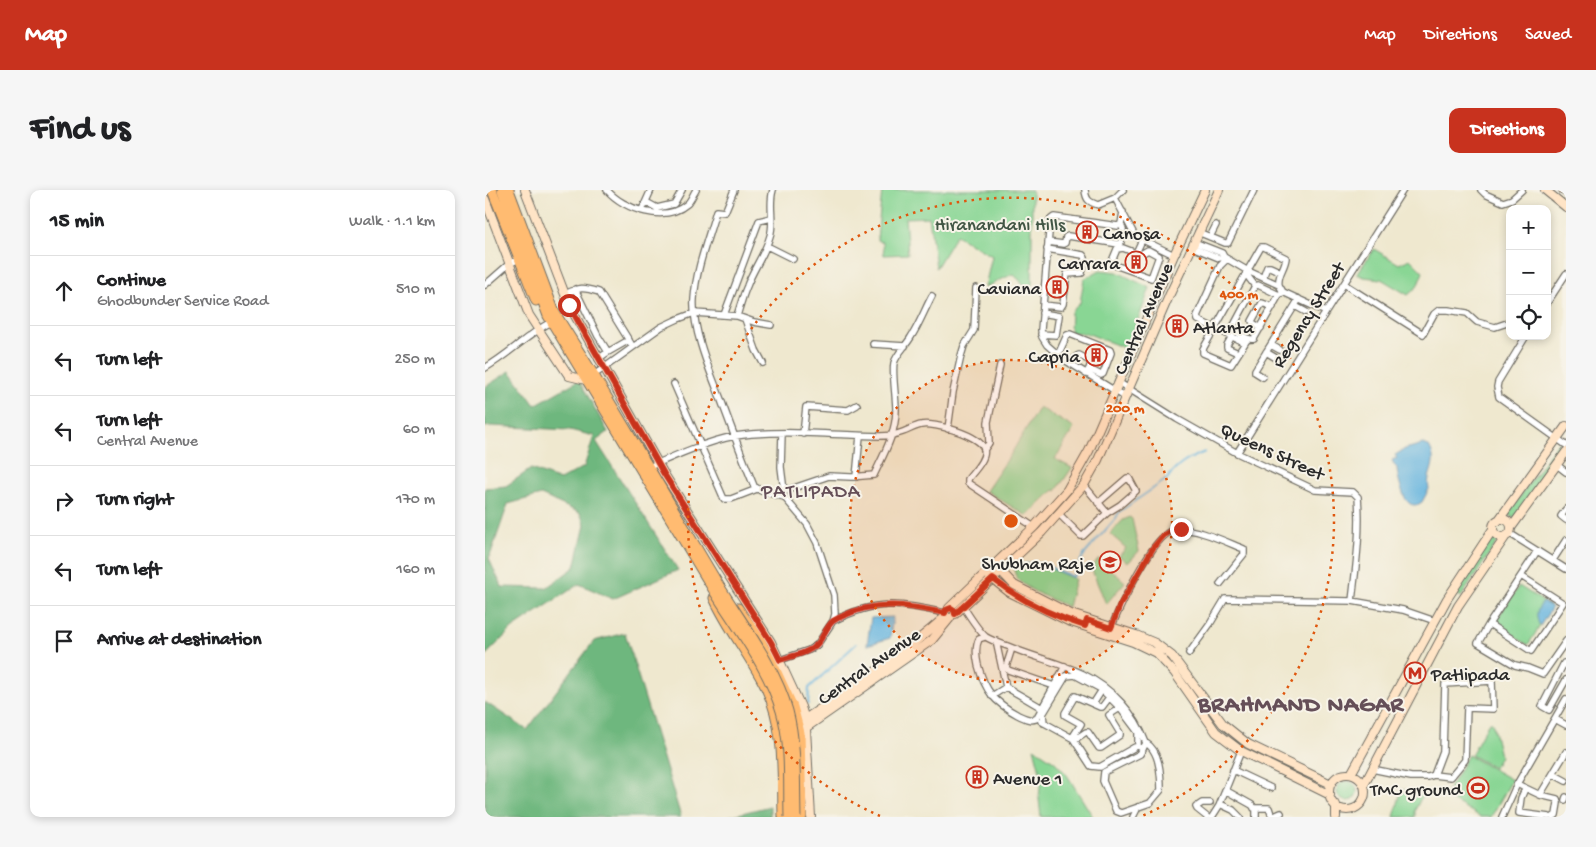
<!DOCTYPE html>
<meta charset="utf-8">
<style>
:root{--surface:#fff;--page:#f6f6f6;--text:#202124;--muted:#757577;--line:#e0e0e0;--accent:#c8321e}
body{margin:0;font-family:"Gochi Hand",sans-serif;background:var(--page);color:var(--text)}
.controls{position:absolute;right:15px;top:15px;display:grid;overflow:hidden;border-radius:10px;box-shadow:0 2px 8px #0003}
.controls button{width:45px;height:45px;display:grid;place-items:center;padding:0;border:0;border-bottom:1px solid var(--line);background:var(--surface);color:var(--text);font:25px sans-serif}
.stop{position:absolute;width:15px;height:15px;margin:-11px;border:4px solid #c8321e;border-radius:50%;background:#fff}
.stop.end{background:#c8321e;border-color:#fff;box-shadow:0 1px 5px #0008}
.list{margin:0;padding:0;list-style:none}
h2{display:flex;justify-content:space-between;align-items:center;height:65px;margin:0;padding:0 20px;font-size:21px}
h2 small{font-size:16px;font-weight:400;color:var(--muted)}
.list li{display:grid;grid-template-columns:32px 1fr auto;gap:15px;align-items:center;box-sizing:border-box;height:70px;padding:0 20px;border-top:1px solid var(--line)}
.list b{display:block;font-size:19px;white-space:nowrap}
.list p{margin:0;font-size:16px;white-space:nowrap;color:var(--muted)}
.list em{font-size:16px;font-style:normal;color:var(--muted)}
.icon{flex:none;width:28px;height:28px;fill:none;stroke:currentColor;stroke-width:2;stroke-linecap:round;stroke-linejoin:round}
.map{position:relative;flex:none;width:1081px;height:627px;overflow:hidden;border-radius:10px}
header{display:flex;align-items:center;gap:30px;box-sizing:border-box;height:70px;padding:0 25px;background:var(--accent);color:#fff}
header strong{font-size:24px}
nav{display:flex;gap:28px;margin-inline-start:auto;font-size:18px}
.intro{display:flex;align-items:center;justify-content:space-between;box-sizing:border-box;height:120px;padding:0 30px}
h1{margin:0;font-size:35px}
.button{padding:12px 22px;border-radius:10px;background:var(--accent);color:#fff;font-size:18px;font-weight:700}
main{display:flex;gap:30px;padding:0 30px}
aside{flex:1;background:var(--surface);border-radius:10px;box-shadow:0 2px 8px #0003}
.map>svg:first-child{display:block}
.green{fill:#89d694;stroke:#5a8060}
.forest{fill:#6eb77e;stroke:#4c7154;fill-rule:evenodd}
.water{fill:#63b3de;stroke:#476f84}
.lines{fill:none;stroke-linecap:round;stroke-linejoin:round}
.stream{stroke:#63b3de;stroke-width:2}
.street-casing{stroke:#706d64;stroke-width:8}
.secondary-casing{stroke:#706d64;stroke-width:10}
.primary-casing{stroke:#706d64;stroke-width:11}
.street{stroke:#fff;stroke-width:5.5}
.secondary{stroke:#ffe4c6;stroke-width:8}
.primary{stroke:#ffbb71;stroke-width:9}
.primary-bridge-casing{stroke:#706d64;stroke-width:11;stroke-linecap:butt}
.primary-bridge{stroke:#ffbb71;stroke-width:9}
.route{stroke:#c8321e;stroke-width:6}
.ring{fill:none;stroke:#df570e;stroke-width:2.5;stroke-dasharray:2.5 5}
.labels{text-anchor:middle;stroke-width:4;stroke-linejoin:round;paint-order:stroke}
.park-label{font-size:19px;fill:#425645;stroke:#f7f3e8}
.poi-label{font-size:19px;fill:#2b2b2b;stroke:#f7f3e8;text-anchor:end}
.street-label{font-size:19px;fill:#2b2b2b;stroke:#f7f3e8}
.neighbourhood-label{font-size:20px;letter-spacing:1px;fill:#654f58;stroke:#f7f3e8}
.district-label{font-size:24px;font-weight:bold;letter-spacing:1px;fill:#654f58;stroke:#f7f3e8}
.centre{fill:#df570e;stroke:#f7f3e8;stroke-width:2.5}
.ring-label{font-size:15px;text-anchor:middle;font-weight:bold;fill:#df570e;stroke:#f7f3e8;stroke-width:4;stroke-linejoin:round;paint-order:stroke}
</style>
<header>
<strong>Map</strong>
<nav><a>Map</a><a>Directions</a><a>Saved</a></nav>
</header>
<div class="intro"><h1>Find us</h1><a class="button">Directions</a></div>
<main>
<aside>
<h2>15 min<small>Walk · 1.1 km</small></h2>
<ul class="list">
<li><svg class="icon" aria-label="ahead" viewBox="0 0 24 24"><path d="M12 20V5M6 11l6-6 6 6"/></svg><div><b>Continue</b><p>Ghodbunder Service Road</p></div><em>510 m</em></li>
<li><svg class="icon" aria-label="left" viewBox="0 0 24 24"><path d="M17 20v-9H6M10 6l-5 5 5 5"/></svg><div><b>Turn left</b></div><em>250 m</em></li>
<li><svg class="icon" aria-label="left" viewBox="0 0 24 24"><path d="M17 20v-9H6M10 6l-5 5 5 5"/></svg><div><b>Turn left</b><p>Central Avenue</p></div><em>60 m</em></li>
<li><svg class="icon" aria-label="right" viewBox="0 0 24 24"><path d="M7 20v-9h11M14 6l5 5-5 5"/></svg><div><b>Turn right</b></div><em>170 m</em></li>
<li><svg class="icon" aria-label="left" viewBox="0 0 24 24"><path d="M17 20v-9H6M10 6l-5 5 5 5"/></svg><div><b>Turn left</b></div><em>160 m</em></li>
<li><svg class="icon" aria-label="arrive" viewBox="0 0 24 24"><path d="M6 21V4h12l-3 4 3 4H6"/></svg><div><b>Arrive at destination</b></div></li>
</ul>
</aside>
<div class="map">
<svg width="1081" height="627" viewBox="0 0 1081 627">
<rect width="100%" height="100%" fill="#f7f3e8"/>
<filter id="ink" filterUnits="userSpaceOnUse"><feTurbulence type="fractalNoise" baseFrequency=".02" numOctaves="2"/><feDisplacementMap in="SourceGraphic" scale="10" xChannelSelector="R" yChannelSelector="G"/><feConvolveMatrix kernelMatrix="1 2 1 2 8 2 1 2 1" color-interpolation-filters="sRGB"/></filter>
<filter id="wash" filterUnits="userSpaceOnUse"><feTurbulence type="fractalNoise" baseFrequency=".0096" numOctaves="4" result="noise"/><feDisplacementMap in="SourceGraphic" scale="20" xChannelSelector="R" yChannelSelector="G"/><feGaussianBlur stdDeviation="1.12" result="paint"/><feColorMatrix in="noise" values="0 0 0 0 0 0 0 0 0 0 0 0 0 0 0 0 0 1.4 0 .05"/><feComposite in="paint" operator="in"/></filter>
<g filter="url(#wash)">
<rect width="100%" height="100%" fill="#efe8cf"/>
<!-- green -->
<path class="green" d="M397,0H547V102L528,84L500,97L507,66L471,45L451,78L444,27L420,28L423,64L399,65L398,53L392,50Z
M889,59L914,74L925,69L938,82L932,97L923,105L896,89L879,87L872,84Z
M615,80L632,82L665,98L642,159L604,144L585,142L586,122L595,113L599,89Z
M554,217L589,238L570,269L587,278L571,301L569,300L542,326L501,301L526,264Z
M1073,252L1080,256L1029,329L1023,324Z
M645,327L647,329L654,361L643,373L634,366L641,358L625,344L638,330Z
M1009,344L1015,348L976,407L970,402Z
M614,369L640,392L621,414L606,378Z
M535,375H557L590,389L583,417C568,409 531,398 529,380Z
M1034,396L1067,417L1043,455L1009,433Z
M1004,532H1007L1015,566L1009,578L986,565Z
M549,558L570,572L582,585L608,627H556L554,609L556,585Z
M983,565L1027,590L1006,627H996L960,606Z
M852 601a10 10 0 1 1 20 0a10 10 0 1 1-20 0Z
M917,599L938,604L930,620V627H909Z"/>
<!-- forest -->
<path class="forest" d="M25,181L50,215L94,190L123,242L111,251L193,380L128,409L94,394L28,438L0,466V298L21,296L46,279L75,290L99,277L109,246L85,240L6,236L0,237V197ZM56,305L95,323L100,335L90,377L61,398L17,397L4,369L23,314Z
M140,443L196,627H0V512L42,540L109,451Z
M285,616V627H245V626Z"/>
<!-- water -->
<path class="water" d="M938,254L944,256C955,274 940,284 944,299L937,312L932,315C929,315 926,315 924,313C918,309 912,285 912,278L909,275L907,270L912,268L910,265L920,259Z
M1058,412L1067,417L1055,436C1050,426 1051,420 1058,412Z
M408,427L405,448L382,455L386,428Z"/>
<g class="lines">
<!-- stream -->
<path class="stream" d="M538,374L555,373L588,387L598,366L631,328L634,322L682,289C692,275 704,268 720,262
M323,514L324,498L371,454"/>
</g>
</g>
<g filter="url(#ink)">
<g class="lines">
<!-- street casing -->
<g class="street-casing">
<path id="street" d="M122,0C139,20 180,33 202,14C206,11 208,4 211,0
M249,0L240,22L231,21C223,49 211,79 209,109C207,139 224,179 235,207C246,237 257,267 269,296L276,301L299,307L322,334L332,353L349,405L350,424L348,431L332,455L324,460L295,470
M600,0C601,10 604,12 613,15L630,8L638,0
M996,0L1000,4L1018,12L1027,9L1037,0
M630,8L650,46L689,65
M161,12L172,18L189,14L197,0
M157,20L166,0
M638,22L636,34L633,36L569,27L565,30L556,140L557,147L562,155L578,169L640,207
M713,42L740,53H743L769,0
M725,47L731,35
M563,52L578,54L580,53L581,47L583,46L634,54L636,52L638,39L636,34
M709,52L737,63L739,67L763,81L794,95L798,102L841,122
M282,56L308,69
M707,57L734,68L739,67
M651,63L656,64L663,60L674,66L666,88L627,74V71L632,59L638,58L651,63L657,50
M742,69L735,76L712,126L713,130L760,153L762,150
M761,84L770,96
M778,88L782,77H785L796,82
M859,94L938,144L949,124L954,120H963L982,123L992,132L1010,137L1025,132
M0,95L24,74L34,69
M90,99L113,146L123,162L113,169
M80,104C95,97 98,97 114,102L148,157
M794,105L773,95L770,96L748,137V139C754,143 762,151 769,149L794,105L798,102
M1062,113L1081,84
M558,115L576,117L578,114L582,84L597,83L600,68L598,65L562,59
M810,116L821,122
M239,125L274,31L286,28
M252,126C255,116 258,105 262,96C268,79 280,64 285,46C290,31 283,16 288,0
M260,129L271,160L278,173
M776,138L768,133L767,131L777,113L788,117
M556,144L571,145L574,126L557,123
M747,146L742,155V158L753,163
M1041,146L1013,192L1012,197L1014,207L1081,255
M760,153L746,175L718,163V159L776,57H779L801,68C800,78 792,85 794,95
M388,154L420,156
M786,155L795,160
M123,162L144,150
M781,162L791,168
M573,165L582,145L585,144L625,160L626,163L618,184L616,185L604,179L601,184
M586,174L592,166L594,165L605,171L606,173L604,179
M0,178C24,164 42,145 66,132
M109,185L176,137L193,129L209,123L252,126L269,132L286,135
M778,187L770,182V180L814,109
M633,192L692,229L752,263L826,298L830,300L868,302L873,307C876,342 871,376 867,411
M189,194L239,309H246L272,299
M463,239L468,202L476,166L479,156L489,140L491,98
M297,243L296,277L299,301
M318,244L321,217L363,220L372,215
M499,260L504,253L503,232L515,175
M752,263L918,0
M1072,275L1081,282
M164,277C189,266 223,251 250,246C295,239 349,245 395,246C403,246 410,245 418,242C424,240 430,236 436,235C449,232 495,245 499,259C502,269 488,282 483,289V293L549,337
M371,287L375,246
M599,295L622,323L635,315L651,301L644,288H642L613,313
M291,304L344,286L366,287L389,285C399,264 411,243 411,220C411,207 407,183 409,173C412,163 421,156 426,147C434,135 440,119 447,106
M1081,319L1076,326L1081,330
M573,323L596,346H598L622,323
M1024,343L1081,379
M1068,370L1081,350
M1036,386L1078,413L1046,461L1004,434L1047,369L1052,361
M478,416C483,424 495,442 501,447C509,452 521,455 530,459C552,468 576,473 598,484C627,498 650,523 661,553L655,564L619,582L618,591L631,621L636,623L665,613L676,600C676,585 675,561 661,553
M348,431C392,409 413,413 460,423
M1004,434L993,453L1030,475L1043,478L1058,484L1081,451
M626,438C635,417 668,344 689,340C709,336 741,352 759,359V364L735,394
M500,447L494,449C490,457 491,466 493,475C500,501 509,512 533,525C539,528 545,531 551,529L580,476
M511,451L521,497L557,518
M527,458L521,477L523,480L569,496
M704,463L725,434L740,409L867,411L918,420L950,431
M1081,473H1079L1057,516L1064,520L1081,490
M507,506L521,497
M608,514L617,500
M635,518L653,542V556
M1070,529L1081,535
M556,531L587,548L596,534L580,525V523L590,506L615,517H617L626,505
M559,533L558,524L581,486L590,485L616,499L635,518L624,525L635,543V545L616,558H614L603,542H601L589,550L606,576L615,577L650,557L653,556L658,559
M887,579L926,587H943L949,585L966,587L980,570L982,518L1008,519L1007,491L960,494L958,561L949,585
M748,580L786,598
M1068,584L1081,591
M1032,594L1055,605L1072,609L1073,613L1071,625L1068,627
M1040,599L1036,608L1034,623L1064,627
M740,600L767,615L771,620V627
M1055,605L1081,562
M1080,610L1081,607
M735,614L748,620L755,627
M769,618H784L787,627
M648,627L653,617
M722,627L712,619L711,617L717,613H725
M727,627L734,616L756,561
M787,627L796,623
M1017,627L1032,594L1081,509"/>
</g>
<!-- secondary casing -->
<g class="secondary-casing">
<path id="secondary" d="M40,0L84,115L179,284L286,452L316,517L320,530
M1060,0L1081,17
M1078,0L1081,2
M0,9L44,125L84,186L101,190
M1008 338a9 9 0 1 1 18 0a9 9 0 1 1-18 0Z
M1013,331L1081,236
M1026,338L1081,262
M514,379L529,395L586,424L651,445L670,453L687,466L738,534L763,554L846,594
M504,386L524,402L583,431L648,452L671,463L689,482L731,542L756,561L845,605
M464,418L549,337L582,300L604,261L689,65L720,0
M470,424L557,342L599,295L613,270L684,106L734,0
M317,531C366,498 417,466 461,426
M321,539L326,627
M312,544L447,450L465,428
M866,584L962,409L1008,339
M844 602a18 18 0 1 1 36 0a18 18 0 1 1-36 0Z
M879,595L973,416L1021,346
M851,615V627"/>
</g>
<!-- primary casing -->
<g class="primary-casing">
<path id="primary" d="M7,0L51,111
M17,0L63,126L229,401
M24,0L70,123L109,185L235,397
M229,408C243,439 266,467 281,498C300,538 297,584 298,627
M253,418L273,446L289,476L308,517L315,543L317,627"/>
</g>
<!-- street -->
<use href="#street" class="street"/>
<!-- secondary -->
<use href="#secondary" class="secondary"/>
<!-- primary -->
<use href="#primary" class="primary"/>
<!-- primary-bridge casing -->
<g class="primary-bridge-casing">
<path id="primary-bridge" d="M235,397C258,434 292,479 303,521C312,555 310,592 311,627
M229,401C252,438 284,479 296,521C306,555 303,592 304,627"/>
</g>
<!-- primary-bridge -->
<use href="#primary-bridge" class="primary-bridge"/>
</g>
</g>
<g class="lines" filter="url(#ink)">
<!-- route -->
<path class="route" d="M84,115L179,284L286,452L295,470C307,466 325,463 333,453C338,447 342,436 348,431C351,429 355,427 358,426C392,409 425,416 460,423L461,420L466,418L469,420L470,424L508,389C535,410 568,426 600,436L602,430L626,438L635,415L668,358L679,345L687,340L696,339"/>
</g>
<!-- distance rings -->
<circle cx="526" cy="331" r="161" fill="#df570e" fill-opacity=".12"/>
<g class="ring">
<circle cx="526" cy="331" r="161"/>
<path d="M395 626A323 323 0 1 1 657 626"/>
</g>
<!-- icons -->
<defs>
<g id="building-ring" transform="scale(1.125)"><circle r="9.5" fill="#f7f3e8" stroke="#c8321e" stroke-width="1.5"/><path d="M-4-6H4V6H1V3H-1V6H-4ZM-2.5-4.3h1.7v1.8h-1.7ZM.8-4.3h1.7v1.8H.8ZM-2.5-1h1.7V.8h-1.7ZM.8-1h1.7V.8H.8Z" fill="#c8321e"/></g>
<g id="university-ring" transform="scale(1.125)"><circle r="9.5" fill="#f7f3e8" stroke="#c8321e" stroke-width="1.5"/><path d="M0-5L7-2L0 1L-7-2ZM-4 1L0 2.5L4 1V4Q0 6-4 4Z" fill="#c8321e"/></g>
<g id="metro-ring" transform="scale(1.125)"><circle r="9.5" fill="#f7f3e8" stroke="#c8321e" stroke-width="1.5"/><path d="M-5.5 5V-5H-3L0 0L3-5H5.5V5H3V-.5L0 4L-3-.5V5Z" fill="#c8321e"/></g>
<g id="stadium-ring" transform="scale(1.125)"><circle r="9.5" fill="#f7f3e8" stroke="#c8321e" stroke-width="1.5"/><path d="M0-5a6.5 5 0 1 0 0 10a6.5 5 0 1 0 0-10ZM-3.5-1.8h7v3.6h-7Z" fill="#c8321e"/></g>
</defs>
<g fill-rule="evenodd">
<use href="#building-ring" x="602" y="42"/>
<use href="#building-ring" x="651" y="72"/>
<use href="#building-ring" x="572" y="97"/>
<use href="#building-ring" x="692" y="136"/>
<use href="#building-ring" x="611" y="165"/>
<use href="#university-ring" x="625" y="372"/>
<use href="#metro-ring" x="930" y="483"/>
<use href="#building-ring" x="492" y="587"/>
<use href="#stadium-ring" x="993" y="598"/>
</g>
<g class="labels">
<!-- park labels -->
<g class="park-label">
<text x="515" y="40">Hiranandani Hills</text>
</g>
<!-- poi labels -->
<g class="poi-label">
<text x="618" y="49" text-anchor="start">Canosa</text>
<text x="635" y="79">Carrara</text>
<text x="556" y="104">Caviana</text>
<text x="708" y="143" text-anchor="start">Atlanta</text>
<text x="595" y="172">Capria</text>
<text x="609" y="379">Shubham Raje</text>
<text x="946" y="490" text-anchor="start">Patlipada</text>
<text x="508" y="594" text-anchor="start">Avenue 1</text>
<text x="977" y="605">TMC ground</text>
</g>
<!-- street labels -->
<g class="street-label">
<text transform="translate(822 124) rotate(-58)" y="7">Regency Street</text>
<text transform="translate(657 128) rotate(-66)" y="7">Central Avenue</text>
<text transform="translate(788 260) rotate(25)" y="7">Queens Street</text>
<text transform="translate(383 475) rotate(-35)" y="7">Central Avenue</text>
</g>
<!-- neighbourhood labels -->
<g class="neighbourhood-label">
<text x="326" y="307">PATLIPADA</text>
</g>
<!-- district labels -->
<g class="district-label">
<text x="816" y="521">BRAHMAND NAGAR</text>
</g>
</g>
<circle cx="526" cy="331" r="8" class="centre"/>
<g class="ring-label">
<text x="754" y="108">400 m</text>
<text x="640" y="222">200 m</text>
</g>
</svg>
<div class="controls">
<button>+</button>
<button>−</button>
<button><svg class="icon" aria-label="locate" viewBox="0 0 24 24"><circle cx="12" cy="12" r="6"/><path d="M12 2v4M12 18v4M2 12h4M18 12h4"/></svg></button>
</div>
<div class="stop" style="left:84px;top:115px"></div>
<div class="stop end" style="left:696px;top:339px"></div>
</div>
</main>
